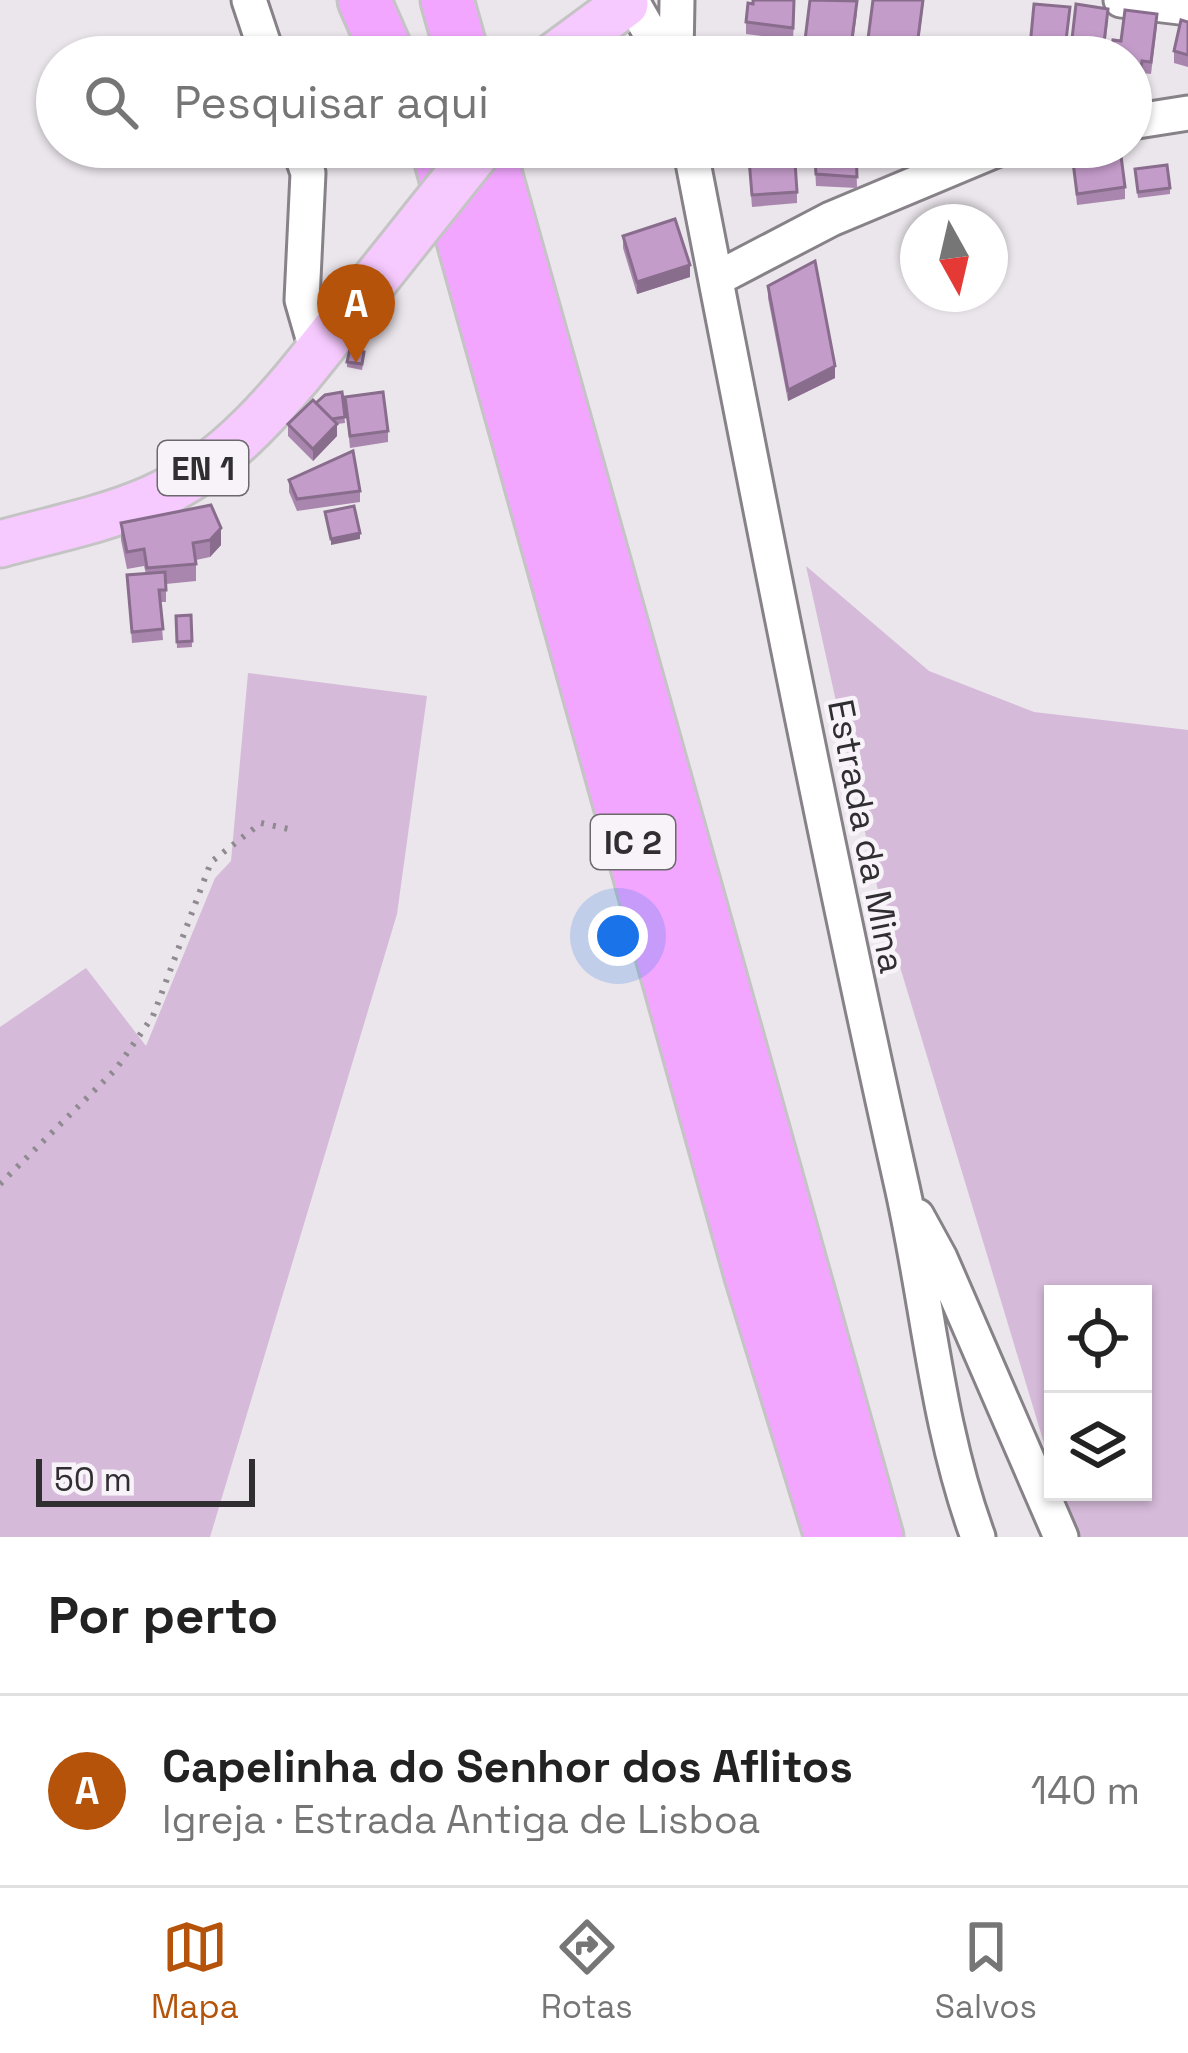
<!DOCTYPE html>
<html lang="pt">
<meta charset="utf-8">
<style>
:root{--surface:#fff;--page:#f2f2f2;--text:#222;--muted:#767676;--line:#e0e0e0;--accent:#b45309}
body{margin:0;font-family:"Space Grotesk",sans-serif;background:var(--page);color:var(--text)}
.controls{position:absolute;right:36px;bottom:36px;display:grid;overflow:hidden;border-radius:0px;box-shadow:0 3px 9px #0004}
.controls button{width:108px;height:108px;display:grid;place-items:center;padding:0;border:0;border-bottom:3px solid var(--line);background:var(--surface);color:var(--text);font:60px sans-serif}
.compass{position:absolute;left:900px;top:204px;width:108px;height:108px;border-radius:50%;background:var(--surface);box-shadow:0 3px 9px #0004;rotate:172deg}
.scale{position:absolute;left:36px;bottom:30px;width:219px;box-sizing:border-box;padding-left:12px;border:6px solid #302e31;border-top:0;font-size:33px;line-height:42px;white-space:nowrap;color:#302e31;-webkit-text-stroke:9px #f8f2f9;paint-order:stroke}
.you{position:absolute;left:618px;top:936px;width:42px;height:42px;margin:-30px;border:9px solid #fff;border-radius:50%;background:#1a73e8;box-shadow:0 0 0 18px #1a73e833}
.badge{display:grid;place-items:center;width:78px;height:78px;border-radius:50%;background:var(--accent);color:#fff;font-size:39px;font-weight:700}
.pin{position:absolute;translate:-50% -99px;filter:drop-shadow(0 3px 6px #0008)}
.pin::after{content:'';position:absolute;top:63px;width:42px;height:36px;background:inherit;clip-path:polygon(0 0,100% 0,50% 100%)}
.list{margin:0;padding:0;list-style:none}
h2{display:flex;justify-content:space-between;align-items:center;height:156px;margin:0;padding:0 48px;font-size:51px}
h2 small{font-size:39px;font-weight:400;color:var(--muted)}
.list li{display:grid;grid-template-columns:78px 1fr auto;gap:36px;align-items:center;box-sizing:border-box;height:192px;padding:0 48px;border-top:3px solid var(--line)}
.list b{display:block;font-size:45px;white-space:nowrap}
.list p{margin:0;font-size:39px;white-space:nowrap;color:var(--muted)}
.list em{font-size:39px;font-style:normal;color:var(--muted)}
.icon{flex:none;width:66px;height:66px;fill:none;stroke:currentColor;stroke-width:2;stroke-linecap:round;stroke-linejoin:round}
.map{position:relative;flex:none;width:1188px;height:1537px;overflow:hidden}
.search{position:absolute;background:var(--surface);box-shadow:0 3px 9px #0004;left:36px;right:36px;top:36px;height:132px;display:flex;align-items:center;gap:30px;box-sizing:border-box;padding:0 42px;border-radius:66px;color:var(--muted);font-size:45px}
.sheet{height:348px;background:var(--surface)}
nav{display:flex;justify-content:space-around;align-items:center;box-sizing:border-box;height:168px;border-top:3px solid var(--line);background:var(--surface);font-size:33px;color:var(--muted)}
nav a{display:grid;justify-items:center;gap:6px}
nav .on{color:var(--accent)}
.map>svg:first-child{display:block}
.green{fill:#d5bad9}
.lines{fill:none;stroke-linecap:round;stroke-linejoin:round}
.minor-casing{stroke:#878188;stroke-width:39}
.major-casing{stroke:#c5c4c5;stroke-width:51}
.highway-casing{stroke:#c5c4c5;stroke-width:57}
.path{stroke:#8e8a8f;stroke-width:6;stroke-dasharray:3 9;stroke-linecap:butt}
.minor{stroke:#fff;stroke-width:33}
.major{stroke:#f7caff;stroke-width:45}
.highway{stroke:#f2a6ff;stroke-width:51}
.major-bridge-casing{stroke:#c5c4c5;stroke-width:51;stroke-linecap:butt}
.major-bridge{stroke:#f7caff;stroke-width:45}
.wall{fill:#a986ae}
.shaded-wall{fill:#896d8d}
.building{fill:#c49cca;stroke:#896d8d;stroke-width:3}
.labels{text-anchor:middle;stroke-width:9;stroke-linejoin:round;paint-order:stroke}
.shield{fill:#f8f2f9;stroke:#6c696d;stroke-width:3}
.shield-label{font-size:33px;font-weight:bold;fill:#302e31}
.street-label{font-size:36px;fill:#302e31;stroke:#f8f2f9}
</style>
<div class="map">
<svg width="1188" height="1537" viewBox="0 0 1188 1537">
<rect width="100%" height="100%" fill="#ebe5ec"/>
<!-- green -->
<path class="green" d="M806,566L929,671L1034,712L1188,730V1537H1072L1058,1492H1143V1294H1053V1473L881,904Z
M248,673L427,696L397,914L210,1537H0V1027L86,968L146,1046L215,878L231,861Z"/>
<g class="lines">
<!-- minor casing -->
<g class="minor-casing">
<path id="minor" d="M249,0L268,57
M1121,0L1188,8
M633,3L664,57
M676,57L677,0
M1131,122L1188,113
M299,147L308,173L302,300L317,352
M690,147C757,492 824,838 901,1182C928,1300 936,1423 978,1537
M716,279L831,219L1003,147
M917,1216L940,1258L1061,1537"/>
</g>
<!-- major casing -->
<g class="major-casing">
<path id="major" d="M553,57L625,4
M0,544C50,530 103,520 151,499C236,462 295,380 351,310"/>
</g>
<!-- highway casing -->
<g class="highway-casing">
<path id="highway" d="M364,0L389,57
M447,0L463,57
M437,147L751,1276L831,1537
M488,147L877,1537"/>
</g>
<!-- path -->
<path class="path" d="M0,1184L116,1069L153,1016L211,862L261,823L293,830"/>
<!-- minor -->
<use href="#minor" class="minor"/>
<!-- major -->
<use href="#major" class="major"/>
<!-- highway -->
<use href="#highway" class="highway"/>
<!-- major-bridge casing -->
<g class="major-bridge-casing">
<path id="major-bridge" d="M351,310L481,147"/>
</g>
<!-- major-bridge -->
<use href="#major-bridge" class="major-bridge"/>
</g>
<!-- wall -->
<path class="wall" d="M795,0L793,40L746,34V22Z
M924,0L917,57L868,51V39Z
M857,13L851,57H804V48Z
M1108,20L1104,54L1072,50V39Z
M1188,22V67L1174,63V51Z
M1157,26L1151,74L1142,73L1141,79L1131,77V57L1121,41Z
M814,147H856L857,188L816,186Z
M1072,154L1125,187V199L1077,205Z
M748,158L797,192V203L752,207Z
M1135,175L1170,188V194L1138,198Z
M623,236L690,277L637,294L623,248Z
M768,286L835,378L788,401L768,298Z
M364,358L362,370L347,367V362Z
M342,392L345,423L337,424V436L313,461L288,436V424Z
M345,397L388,431V442L350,448Z
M289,480L360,491V502L297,511L289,492Z
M211,505L221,545L210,557L196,560V581L166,584V602H160L163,640L132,643L127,575L146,574L144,566L127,569L121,540V523Z
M191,615L192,647L177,648L176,616Z"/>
<!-- shaded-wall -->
<path class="shaded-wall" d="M690,265V277L637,294V282Z
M835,366V378L788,401V390Z
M337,424V436L313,461V449Z
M221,528V545L210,557V540Z
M360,533V539L331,545V539Z"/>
<!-- building -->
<path class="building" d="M753,0H794L793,28L746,22L748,3L753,4Z
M810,0L857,1L850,54L804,48Z
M873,0H923L917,46L868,39Z
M1034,4L1070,7L1064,57H1029Z
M1076,4L1108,9L1104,43L1072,39Z
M1125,10L1157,14L1151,62L1142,61L1141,67L1131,66V57H1111L1113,40L1121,41Z
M1181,20L1188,22V55L1174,51Z
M748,147H794L797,192L752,195Z
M814,147H856L857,177L816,174Z
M1120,148L1125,187L1077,194L1072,154Z
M1167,165L1170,188L1138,192L1135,169Z
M675,219L690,265L637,282L623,236Z
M815,261L835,366L788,390L768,286Z
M350,349L364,352L362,364L347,362Z
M342,392L345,417L332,419L316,403L325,395Z
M383,392L388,431L350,436L345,397Z
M313,400L337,424L313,449L288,424Z
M353,451L360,491L297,499L289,480Z
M211,505L221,528L210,540L193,543L196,564L147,568L144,549L127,552L121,523Z
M354,506L360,533L331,539L325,512Z
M165,572L166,590H159L163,629L132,632L127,575Z
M191,615L192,641L177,642L176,616Z"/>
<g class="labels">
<!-- shield labels -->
<g class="shield">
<rect x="158" y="441" width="90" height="54" rx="9"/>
<rect x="591" y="815" width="84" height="54" rx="9"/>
</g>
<g class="shield-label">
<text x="203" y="480">EN 1</text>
<text x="633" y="854">IC 2</text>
</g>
<!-- street labels -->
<g class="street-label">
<text transform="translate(867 836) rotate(79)" y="13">Estrada da Mina</text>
</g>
</g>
</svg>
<div class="controls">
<button><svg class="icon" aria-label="locate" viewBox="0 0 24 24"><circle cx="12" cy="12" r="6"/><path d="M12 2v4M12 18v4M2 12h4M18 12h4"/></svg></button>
<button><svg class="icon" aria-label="layers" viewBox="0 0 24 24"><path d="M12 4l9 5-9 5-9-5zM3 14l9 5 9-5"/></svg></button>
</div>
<svg class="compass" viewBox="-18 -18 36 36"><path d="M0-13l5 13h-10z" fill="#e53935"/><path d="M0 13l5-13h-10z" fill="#767676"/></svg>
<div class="scale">50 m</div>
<div class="you"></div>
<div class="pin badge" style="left:356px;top:363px">A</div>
<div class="search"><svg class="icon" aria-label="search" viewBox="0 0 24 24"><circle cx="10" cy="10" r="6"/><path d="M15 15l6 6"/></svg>Pesquisar aqui</div>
</div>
<section class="sheet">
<h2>Por perto<small></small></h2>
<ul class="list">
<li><span class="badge">A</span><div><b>Capelinha do Senhor dos Aflitos</b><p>Igreja · Estrada Antiga de Lisboa</p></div><em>140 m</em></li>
</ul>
</section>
<nav>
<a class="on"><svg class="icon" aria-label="map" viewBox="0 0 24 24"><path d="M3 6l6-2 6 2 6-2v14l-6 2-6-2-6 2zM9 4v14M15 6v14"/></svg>Mapa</a>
<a><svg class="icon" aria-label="directions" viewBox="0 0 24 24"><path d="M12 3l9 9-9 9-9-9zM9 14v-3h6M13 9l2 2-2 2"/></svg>Rotas</a>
<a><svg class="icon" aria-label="saved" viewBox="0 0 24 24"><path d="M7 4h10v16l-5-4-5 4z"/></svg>Salvos</a>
</nav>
